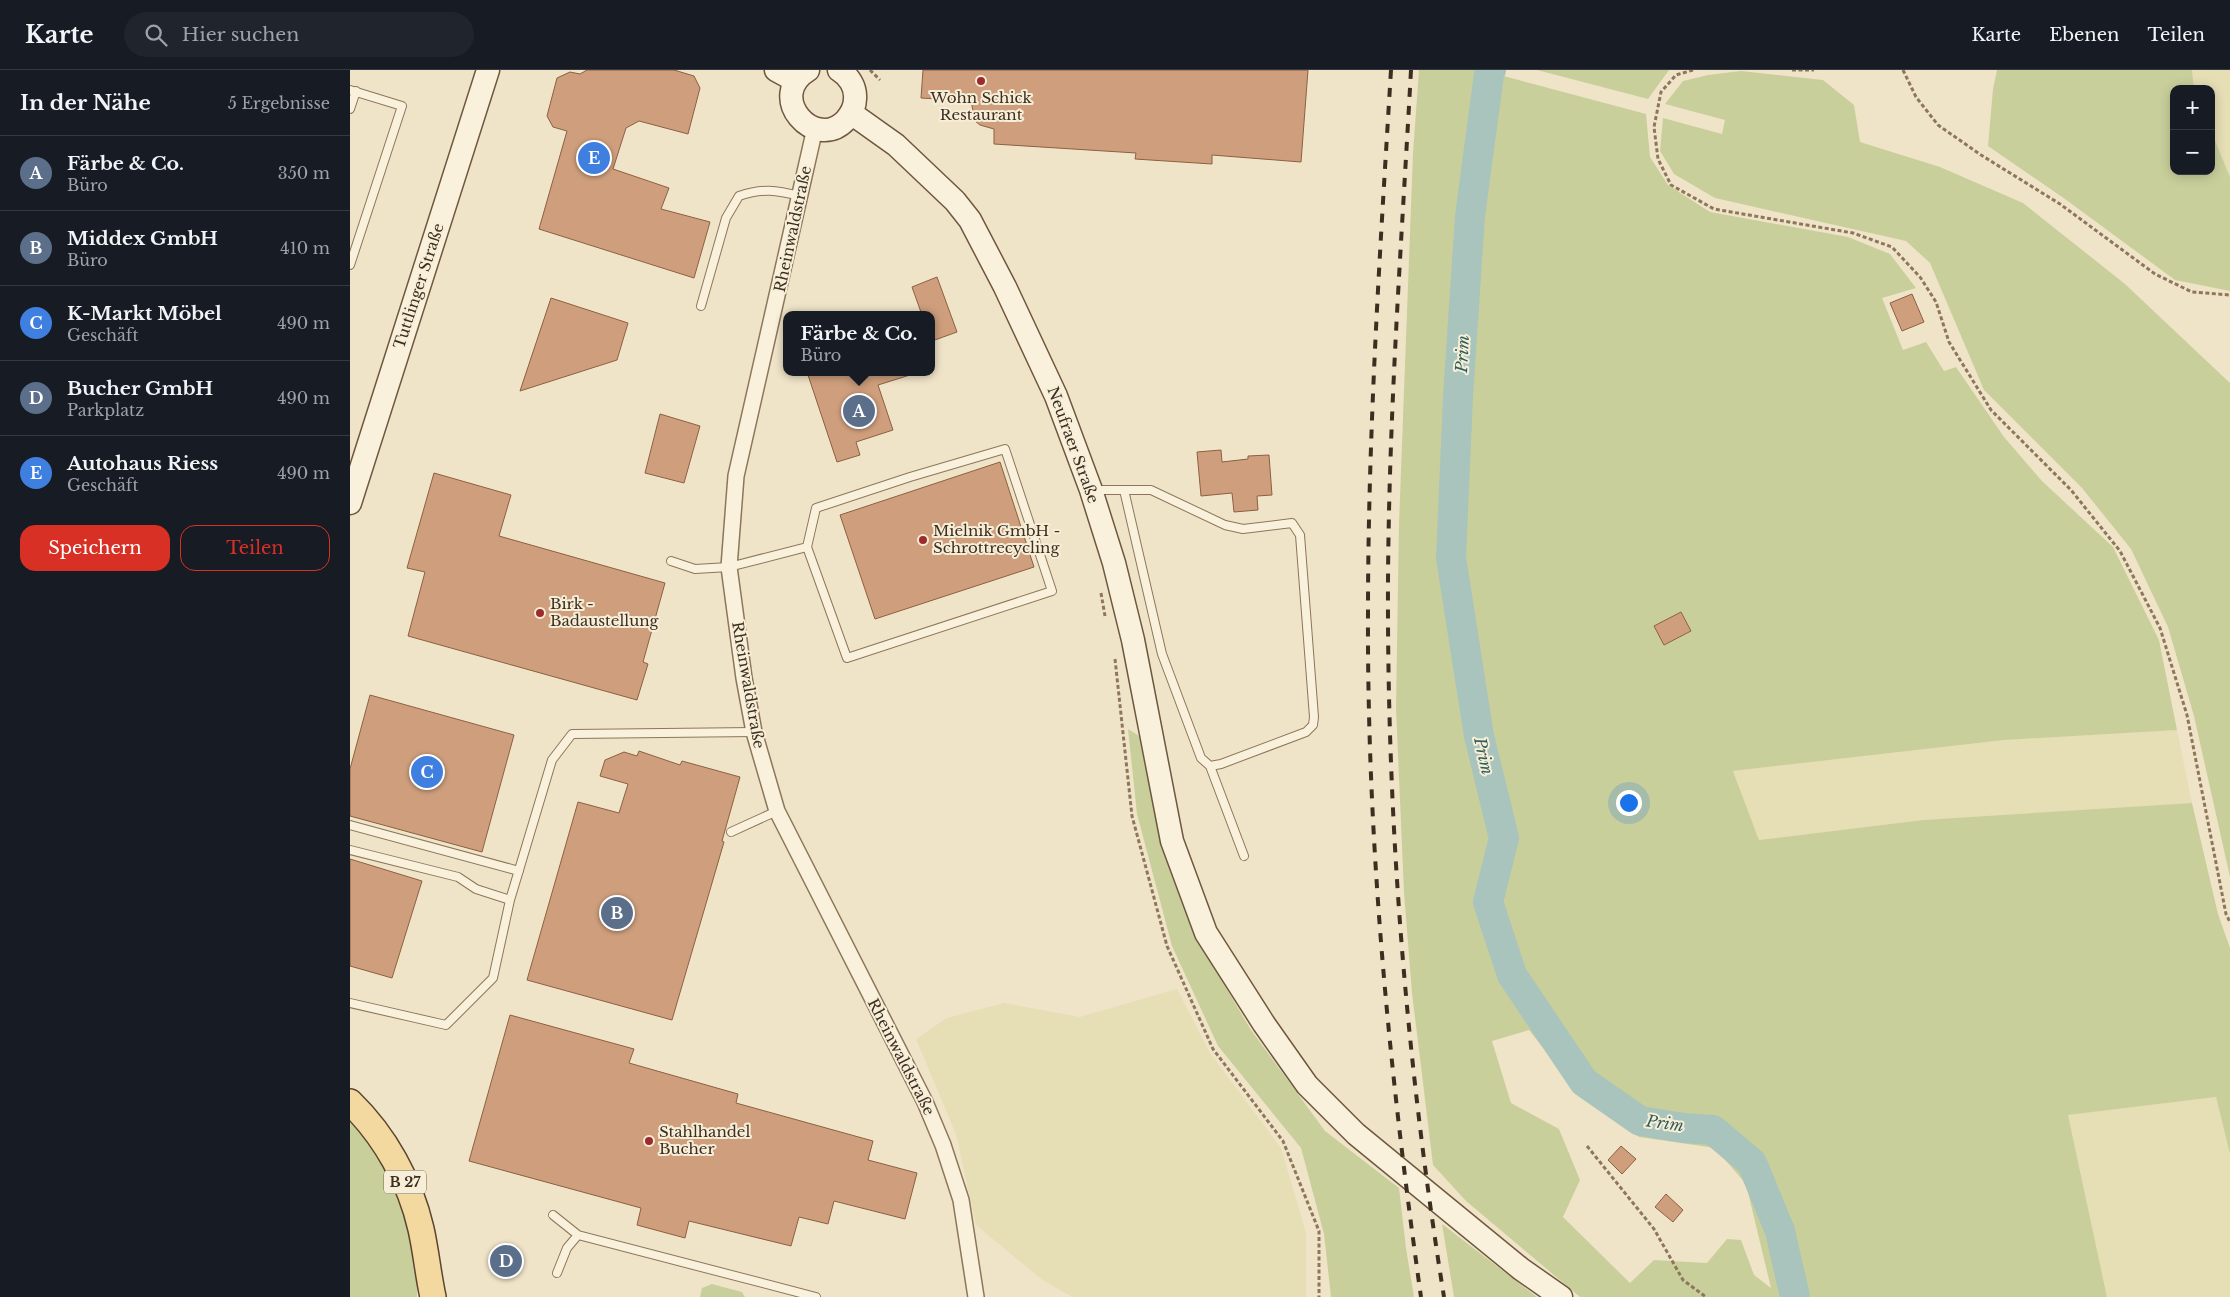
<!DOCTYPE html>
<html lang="de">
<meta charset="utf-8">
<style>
:root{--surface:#171b24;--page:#20242c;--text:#f1f3f6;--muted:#9ea1a6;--line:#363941;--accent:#d93025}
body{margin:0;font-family:"Libre Baskerville",serif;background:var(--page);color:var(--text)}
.controls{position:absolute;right:15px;top:15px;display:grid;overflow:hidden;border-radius:10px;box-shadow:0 2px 12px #0003}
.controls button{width:45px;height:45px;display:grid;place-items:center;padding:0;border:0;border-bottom:1px solid var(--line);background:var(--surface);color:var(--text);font:25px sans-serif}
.you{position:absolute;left:1278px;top:732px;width:18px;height:18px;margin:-12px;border:4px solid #fff;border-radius:50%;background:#1a73e8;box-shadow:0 0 0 8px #1a73e833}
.badge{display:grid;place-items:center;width:32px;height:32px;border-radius:50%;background:var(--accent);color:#fff;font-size:16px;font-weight:700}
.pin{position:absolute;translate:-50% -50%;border:2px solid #fff;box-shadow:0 1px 5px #0006}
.popup{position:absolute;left:433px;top:241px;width:152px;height:65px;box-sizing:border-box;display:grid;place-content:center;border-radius:10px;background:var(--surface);filter:drop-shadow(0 1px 4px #0005);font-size:16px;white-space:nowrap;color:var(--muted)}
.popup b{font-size:19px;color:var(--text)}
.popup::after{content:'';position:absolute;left:50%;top:100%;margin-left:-10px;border:10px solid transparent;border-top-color:var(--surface)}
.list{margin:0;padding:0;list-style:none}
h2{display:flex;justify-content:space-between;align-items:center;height:65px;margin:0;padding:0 20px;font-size:21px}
h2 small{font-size:16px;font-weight:400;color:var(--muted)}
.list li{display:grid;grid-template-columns:32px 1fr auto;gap:15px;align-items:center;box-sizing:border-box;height:75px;padding:0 20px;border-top:1px solid var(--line)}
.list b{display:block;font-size:19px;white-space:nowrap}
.list p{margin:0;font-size:16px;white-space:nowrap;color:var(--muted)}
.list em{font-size:16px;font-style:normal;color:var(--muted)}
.actions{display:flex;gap:10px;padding:15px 20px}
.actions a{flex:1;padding:11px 0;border:1px solid var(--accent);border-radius:15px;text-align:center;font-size:18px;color:var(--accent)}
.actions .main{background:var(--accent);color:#fff}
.icon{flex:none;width:28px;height:28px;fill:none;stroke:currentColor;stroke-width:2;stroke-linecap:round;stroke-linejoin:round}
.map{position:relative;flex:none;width:1880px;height:1227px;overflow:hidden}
header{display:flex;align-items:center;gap:30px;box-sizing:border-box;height:70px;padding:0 25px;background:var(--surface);border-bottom:1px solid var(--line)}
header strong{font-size:24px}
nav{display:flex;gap:28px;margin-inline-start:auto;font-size:18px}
.search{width:350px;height:45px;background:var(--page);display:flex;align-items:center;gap:12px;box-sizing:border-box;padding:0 18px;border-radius:28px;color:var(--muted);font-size:19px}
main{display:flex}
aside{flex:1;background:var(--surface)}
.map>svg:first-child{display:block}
.farmland{fill:#e6deb5}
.green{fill:#c9cf9b;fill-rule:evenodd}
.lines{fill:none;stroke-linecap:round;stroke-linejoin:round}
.river{stroke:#a9c4bc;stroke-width:30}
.building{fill:#cf9f7d;stroke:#8d5f41}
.lane-casing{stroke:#8d765c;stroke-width:10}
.street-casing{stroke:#8d765c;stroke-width:18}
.secondary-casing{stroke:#6f573f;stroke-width:25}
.primary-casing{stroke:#5b4430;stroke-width:28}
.path{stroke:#8d765c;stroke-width:3;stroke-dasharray:4 2.5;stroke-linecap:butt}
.lane{stroke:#faf1dc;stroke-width:8}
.street{stroke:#faf1dc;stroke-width:15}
.secondary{stroke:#faf1dc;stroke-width:22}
.primary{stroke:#f3d9a0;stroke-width:25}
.rail{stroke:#3d2e20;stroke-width:4;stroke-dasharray:9 9;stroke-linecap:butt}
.poi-dot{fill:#9e2a2b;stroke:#f7eed8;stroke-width:2}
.labels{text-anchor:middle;stroke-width:4;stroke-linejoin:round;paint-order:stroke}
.shield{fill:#f7eed8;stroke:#756857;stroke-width:1}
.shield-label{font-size:14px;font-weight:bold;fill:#3d2e20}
.poi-label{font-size:15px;fill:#3d2e20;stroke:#f7eed8;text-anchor:start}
.street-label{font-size:15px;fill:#3d2e20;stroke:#f7eed8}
.water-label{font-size:16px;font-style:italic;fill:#2f5d5a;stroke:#f7eed8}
</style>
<header>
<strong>Karte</strong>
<div class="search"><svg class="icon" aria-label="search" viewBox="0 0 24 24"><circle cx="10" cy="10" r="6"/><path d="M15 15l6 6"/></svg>Hier suchen</div>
<nav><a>Karte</a><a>Ebenen</a><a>Teilen</a></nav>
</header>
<main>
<aside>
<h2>In der Nähe<small>5 Ergebnisse</small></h2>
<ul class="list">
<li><span class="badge" style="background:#5c6f8a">A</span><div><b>Färbe &amp; Co.</b><p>Büro</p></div><em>350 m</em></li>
<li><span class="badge" style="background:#5c6f8a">B</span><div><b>Middex GmbH</b><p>Büro</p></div><em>410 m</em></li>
<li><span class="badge" style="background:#3f7fe0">C</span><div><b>K-Markt Möbel</b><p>Geschäft</p></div><em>490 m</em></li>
<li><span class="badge" style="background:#5c6f8a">D</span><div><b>Bucher GmbH</b><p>Parkplatz</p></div><em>490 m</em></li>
<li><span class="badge" style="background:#3f7fe0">E</span><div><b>Autohaus Riess</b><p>Geschäft</p></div><em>490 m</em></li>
</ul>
<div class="actions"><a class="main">Speichern</a><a>Teilen</a></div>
</aside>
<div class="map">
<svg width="1880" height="1227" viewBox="0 0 1880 1227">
<rect width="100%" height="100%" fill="#f0e4c8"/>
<!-- farmland -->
<path class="farmland" d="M1842,0H1880V107L1861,61V19H1844Z
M1827,660L1842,733L1573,750L1409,770L1383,701L1654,670Z
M827,919L860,983L931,1078L956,1163V1227H722L691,1209L626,1155L606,1064L566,969L597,948L654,933L730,947Z
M1866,1027L1880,1084V1227H1757L1718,1045Z"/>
<!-- green -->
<path class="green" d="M1069,0H1131L1296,44L1300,87L1318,115L1360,142L1498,167L1540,184L1566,218L1532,228L1553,280L1576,272L1594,301L1606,297L1654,367L1692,411L1763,477L1809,570L1827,660L1654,670L1383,701L1409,770L1573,750L1842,733L1868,844L1880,878V1084L1866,1027L1718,1045L1757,1227H1230L1116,1131L1083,1095L1062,923L1054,823L1046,638L1049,453L1063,83ZM1331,542L1341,561L1314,575L1304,556ZM1179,960L1226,1020L1289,1067L1365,1078L1396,1114L1421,1218L1404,1205L1391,1170L1377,1169L1357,1193L1304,1190L1280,1213L1213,1147L1230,1110L1209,1059L1161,1033L1142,971Z
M1187,0H1319L1298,29Z
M1647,0H1842L1844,19H1824V101H1861V61L1880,107V221L1825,210L1715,129L1638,76L1643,19Z
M1391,1L1473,10L1504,35L1510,72L1590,97L1673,133L1775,214L1880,313V807L1844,646L1818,557L1781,479L1732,418L1634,320L1580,193L1556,171L1365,128L1324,104L1310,81L1313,48L1372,64L1375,50L1315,34L1333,11L1358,5Z
M778,659L789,666L811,772L847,869L901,960L975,1061L1049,1118L1056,1178L1064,1227H981L974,1164L951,1078L868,976L822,876L787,744Z
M0,1048L26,1079L53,1133L67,1200V1227H0Z
M1092,1154L1187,1227H1104Z
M362,1214L392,1222L395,1227H350L352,1218Z"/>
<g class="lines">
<!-- river -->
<path class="river" d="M1141,0L1139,4L1120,146L1108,327L1101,488L1129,666L1154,768L1138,832L1162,905L1234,1012L1290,1051L1334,1058L1363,1060L1402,1093L1430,1161L1445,1227"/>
</g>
<!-- building -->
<path class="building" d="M237,0H324L344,6L350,18L338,64L289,51L276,58L263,99L319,118L311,139L360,152L344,208L189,159L217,61L203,57L197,46L207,8L220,2L230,4Z
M573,0H958L951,92L862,85V94L785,89L786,83L644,74V59L630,55L625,51L621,31L571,28Z
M587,207L607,262L582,271V245H572L562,217Z
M1562,224L1574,252L1552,261L1540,233Z
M201,228L278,253L267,290L170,321Z
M457,302H560V305L528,315L543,360L506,372L510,385L487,392Z
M310,344L350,356L334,413L295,403Z
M871,380L872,392L898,389V386L919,385L922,425L907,426L908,440L884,442L882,423L851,426L847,382Z
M650,392L684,497L525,549L490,445Z
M84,403L161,425L149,466L315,513L293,592L298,594L287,630L58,566L75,502L57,498Z
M1331,542L1341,561L1314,575L1304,556Z
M20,625L164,665L132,782L0,746V699Z
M289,681L330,695L332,691L390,707L372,771L374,772L322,950L177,910L228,732L269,743L278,714L250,706L255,690L274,682L287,686Z
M0,789L72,811L42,908L0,896Z
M160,945L284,979L279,993L388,1024L386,1033L523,1071L518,1090L567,1103L555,1149L484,1131L478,1154L449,1147L441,1176L339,1151L335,1168L287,1155L291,1138L119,1091Z
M1271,1076L1286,1089L1272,1104L1258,1090Z
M1316,1124L1333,1140L1323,1152L1305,1137Z"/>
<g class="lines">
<!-- lane casing -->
<g class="lane-casing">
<path id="lane" d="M0,20L52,36L0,195
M0,39L6,21
M351,236L376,148L389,126C413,118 426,120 450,126
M743,420H774L812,584L851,688L860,696L871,694L956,662L963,655L964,647L950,465L942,453L893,459L875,455L801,420H774
M321,491L345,499L379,497L457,477L497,588L702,521L655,379L560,407L466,438L457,477
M860,696L894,786
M0,755L169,801
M381,762L427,741
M0,780L108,807L126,819L160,830
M0,933L96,955L143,908L160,830L202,690L222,664L404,662
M203,1145L228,1165L466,1227
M207,1203L217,1178L228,1165"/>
</g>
<!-- street casing -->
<g class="street-casing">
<path id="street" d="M465,58L386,406L379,497L394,608L404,662L427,741L575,1032L593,1075L611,1130L626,1227"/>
</g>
<!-- secondary casing -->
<g class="secondary-casing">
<path id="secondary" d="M426,0L446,11
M458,0C415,26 465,83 496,50C501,44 505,37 505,29C506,17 499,6 489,0
M501,43L546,75L605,131L620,150L655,217L706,326L741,420L764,493L783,570L822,771L856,863L914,954L957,1015L1006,1064L1171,1199L1211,1227
M0,433L138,0"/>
</g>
<!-- primary casing -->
<g class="primary-casing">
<path id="primary" d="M0,1032C35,1066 60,1111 71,1159C76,1181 78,1204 83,1227"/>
</g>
<!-- path -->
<path class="path" d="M520,0L530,10
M1343,0L1326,5L1311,22L1304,57L1308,89L1321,115L1364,139L1503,163L1542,177L1570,207L1586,232L1599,272L1641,340L1721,420L1770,481L1810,558L1837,645L1876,844L1880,852
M1442,0H1464
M1553,0L1566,27L1588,55L1631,85L1710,134L1805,204L1842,222L1880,225
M751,523L755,546
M765,589L782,746L817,876L863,979L933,1071L969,1161V1227
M1237,1076L1304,1159L1333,1210L1356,1227"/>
<!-- lane -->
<use href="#lane" class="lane"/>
<!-- street -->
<use href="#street" class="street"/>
<!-- secondary -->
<use href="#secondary" class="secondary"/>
<!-- primary -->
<use href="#primary" class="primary"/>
<!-- rail -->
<path class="rail" d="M1041,0C1030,181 1018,362 1018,543C1017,772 1039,1000 1071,1227
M1061,0C1051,183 1037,366 1038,550C1039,777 1058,1003 1094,1227"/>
</g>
<!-- markers -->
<g class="poi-dot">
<circle cx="631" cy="11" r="5"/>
<circle cx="573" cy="470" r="5"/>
<circle cx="190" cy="543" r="5"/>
<circle cx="299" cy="1071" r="5"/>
</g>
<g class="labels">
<!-- shield labels -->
<rect class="shield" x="34" y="1100.5" width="42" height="23" rx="4"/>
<g class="shield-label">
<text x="55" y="1117">B 27</text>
</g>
<!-- poi labels -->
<g class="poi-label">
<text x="631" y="33" text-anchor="middle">Wohn Schick<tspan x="631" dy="17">Restaurant</tspan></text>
<text x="583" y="466">Mielnik GmbH -<tspan x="583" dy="17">Schrottrecycling</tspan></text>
<text x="200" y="539">Birk -<tspan x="200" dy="17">Badaustellung</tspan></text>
<text x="309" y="1067">Stahlhandel<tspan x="309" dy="17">Bucher</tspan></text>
</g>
<!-- street labels -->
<g class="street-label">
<text transform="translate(443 159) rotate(-78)" y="5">Rheinwaldstraße</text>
<text transform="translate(69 216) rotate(-72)" y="5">Tuttlinger Straße</text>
<text transform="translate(723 375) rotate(70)" y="5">Neufraer Straße</text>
<text transform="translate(398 615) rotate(80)" y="5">Rheinwaldstraße</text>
<text transform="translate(551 987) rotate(63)" y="5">Rheinwaldstraße</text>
</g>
<!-- water labels -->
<g class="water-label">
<text transform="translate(1112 284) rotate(-87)" y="6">Prim</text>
<text transform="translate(1134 686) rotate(77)" y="6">Prim</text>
<text transform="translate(1315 1053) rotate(8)" y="6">Prim</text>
</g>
</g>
</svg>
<div class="controls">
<button>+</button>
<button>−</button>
</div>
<div class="you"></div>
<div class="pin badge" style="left:509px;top:341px;background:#5c6f8a">A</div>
<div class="popup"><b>Färbe &amp; Co.</b>Büro</div>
<div class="pin badge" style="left:267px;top:843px;background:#5c6f8a">B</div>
<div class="pin badge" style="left:77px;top:702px;background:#3f7fe0">C</div>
<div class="pin badge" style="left:156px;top:1191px;background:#5c6f8a">D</div>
<div class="pin badge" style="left:244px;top:88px;background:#3f7fe0">E</div>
</div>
</main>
